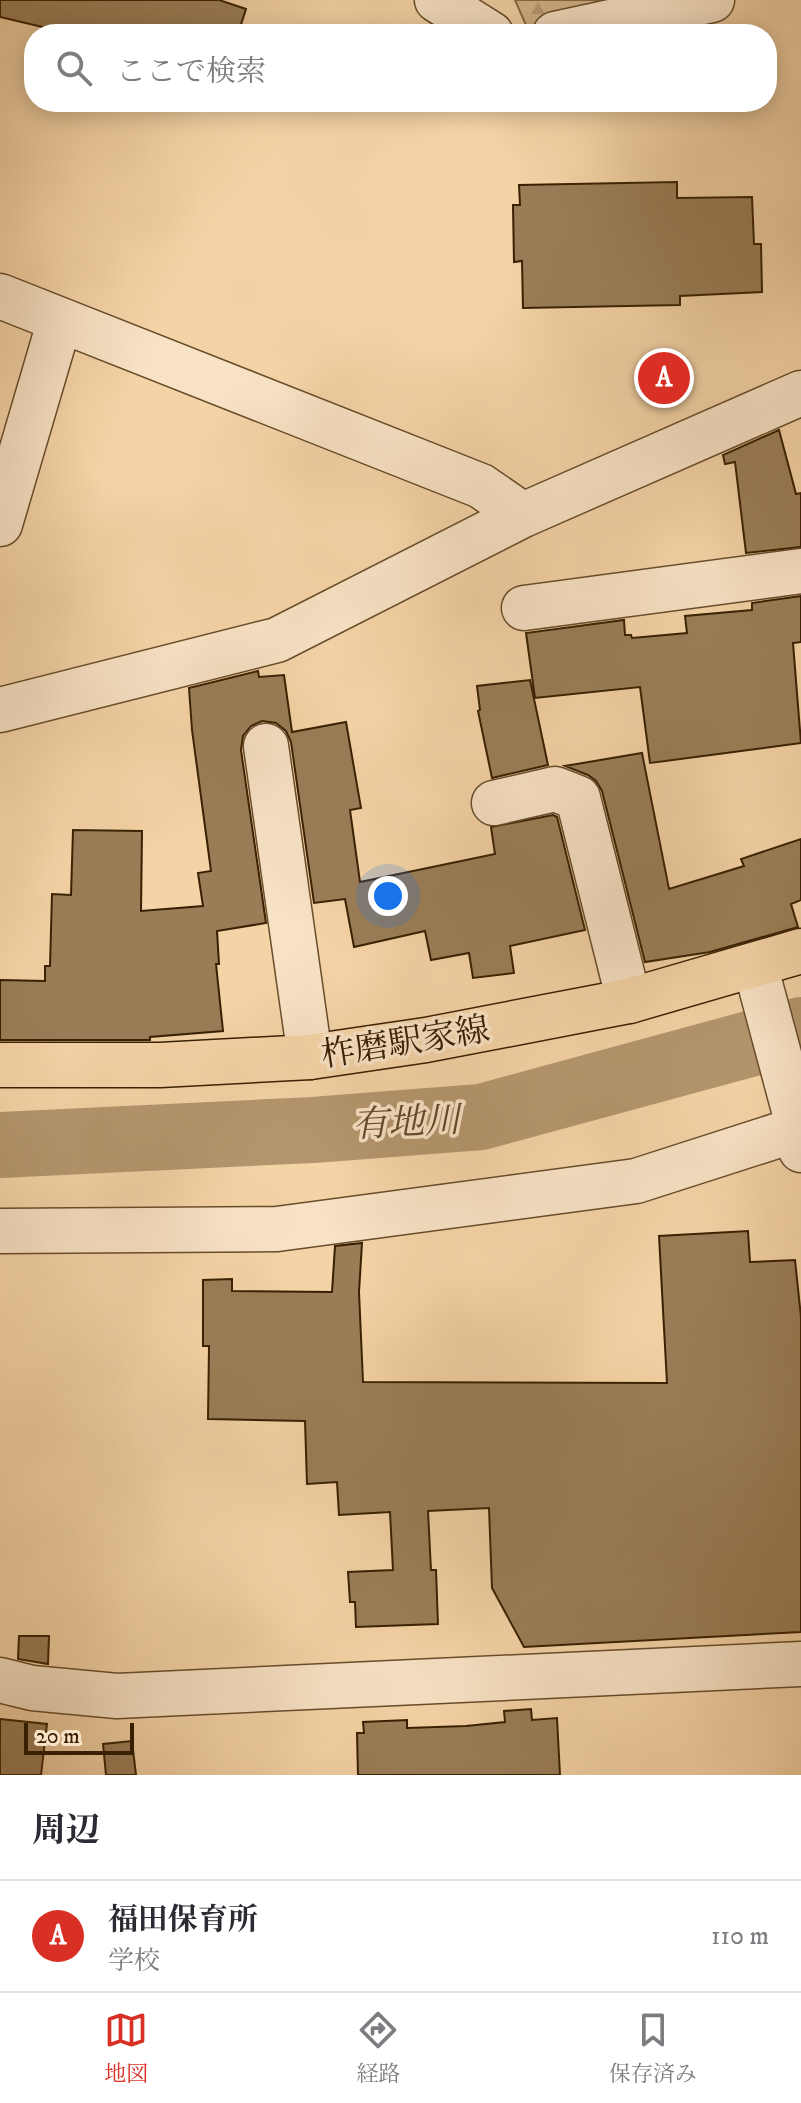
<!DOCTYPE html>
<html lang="ja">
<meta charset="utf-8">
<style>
:root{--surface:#fff;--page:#f2f2f3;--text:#2b2b33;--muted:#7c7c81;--line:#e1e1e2;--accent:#d93025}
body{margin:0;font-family:"IM FELL DW Pica","Noto Serif JP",serif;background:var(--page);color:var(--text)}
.scale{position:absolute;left:24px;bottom:20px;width:110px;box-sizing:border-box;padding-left:8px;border:4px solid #392002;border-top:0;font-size:22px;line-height:28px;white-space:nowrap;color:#392002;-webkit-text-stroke:6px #f8e2c5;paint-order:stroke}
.you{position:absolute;left:388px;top:896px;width:28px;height:28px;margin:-20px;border:6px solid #fff;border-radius:50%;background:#1a73e8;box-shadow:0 0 0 12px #1a73e833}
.badge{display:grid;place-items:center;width:52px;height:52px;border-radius:50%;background:var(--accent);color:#fff;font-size:26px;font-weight:700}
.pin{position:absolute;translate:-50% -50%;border:4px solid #fff;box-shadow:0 2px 8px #0006}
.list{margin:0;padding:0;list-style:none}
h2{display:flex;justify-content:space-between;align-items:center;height:104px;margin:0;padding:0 32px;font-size:34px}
h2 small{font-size:26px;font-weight:400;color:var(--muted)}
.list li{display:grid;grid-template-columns:52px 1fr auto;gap:24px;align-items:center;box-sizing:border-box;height:112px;padding:0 32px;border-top:2px solid var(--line)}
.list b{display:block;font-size:30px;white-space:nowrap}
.list p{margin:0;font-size:26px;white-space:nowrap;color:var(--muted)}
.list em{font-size:26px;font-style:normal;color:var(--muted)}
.icon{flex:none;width:44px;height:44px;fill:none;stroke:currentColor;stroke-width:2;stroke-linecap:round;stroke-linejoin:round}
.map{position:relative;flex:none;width:801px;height:1775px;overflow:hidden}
.search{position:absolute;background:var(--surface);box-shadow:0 4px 20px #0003;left:24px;right:24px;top:24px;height:88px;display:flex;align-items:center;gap:20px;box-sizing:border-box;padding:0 28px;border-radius:32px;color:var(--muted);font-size:30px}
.sheet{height:216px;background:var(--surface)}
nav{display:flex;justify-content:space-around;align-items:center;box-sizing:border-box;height:112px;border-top:2px solid var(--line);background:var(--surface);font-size:22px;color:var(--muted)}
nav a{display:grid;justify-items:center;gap:4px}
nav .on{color:var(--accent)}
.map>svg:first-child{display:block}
.forest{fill:url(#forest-firs);stroke:#866a46;stroke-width:2}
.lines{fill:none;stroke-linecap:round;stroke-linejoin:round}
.river{stroke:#b4966e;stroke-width:66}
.building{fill:#9a7d57;stroke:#392002;stroke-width:2}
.minor-casing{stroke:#684d2b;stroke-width:47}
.major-casing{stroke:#392002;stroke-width:47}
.minor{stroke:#f8e2c5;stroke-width:44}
.major{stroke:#f4d3a6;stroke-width:44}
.labels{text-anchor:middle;stroke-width:7;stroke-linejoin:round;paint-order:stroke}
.street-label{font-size:34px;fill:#392002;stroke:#f8e2c5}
.water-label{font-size:36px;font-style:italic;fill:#644928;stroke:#f8e2c5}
</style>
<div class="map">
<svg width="801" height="1775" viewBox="0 0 801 1775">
<defs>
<pattern id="forest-firs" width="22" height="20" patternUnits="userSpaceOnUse" patternTransform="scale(2)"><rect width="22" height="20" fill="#d4b58a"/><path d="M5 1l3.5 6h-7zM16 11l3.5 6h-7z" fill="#b79b75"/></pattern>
</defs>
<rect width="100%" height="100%" fill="#f4d3a6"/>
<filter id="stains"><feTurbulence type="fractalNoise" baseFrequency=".0025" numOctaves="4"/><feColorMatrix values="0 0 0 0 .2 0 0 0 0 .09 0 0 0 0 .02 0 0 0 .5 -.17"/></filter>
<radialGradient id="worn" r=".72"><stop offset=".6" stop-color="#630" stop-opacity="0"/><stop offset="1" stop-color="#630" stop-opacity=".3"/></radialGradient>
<!-- forest -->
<path class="forest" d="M515,0H628L630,7L529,32Z"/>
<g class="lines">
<!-- river -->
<path class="river" d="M0,1145L313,1130L481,1117L801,1030"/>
</g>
<!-- building -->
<path class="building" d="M0,0H219L246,9L238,34H72L0,17Z
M677,182V198L752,197L754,244H761L762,292L680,296V305L523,308L522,261L514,262L513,205H520L519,185Z
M779,430L796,494L801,493V547L746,553L735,462L725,464L723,455Z
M801,596V642L793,643L801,743L650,763L640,687L535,698L526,633L624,620L625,635H631L632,638L687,633L685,616L752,610V603Z
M258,671L259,677L284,675L292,732L346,722L361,808L350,810L360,882L495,854L491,827L553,815L557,817L585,930L510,946L514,973L473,978L469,953L431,960L425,931L354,947L345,899L314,903L291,742L286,731L276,723L262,721L251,726L243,736L241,750L266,923L217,931L219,964H216L223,1031L150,1037V1040H0V980L45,981V966H50L52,894L71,895L73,830L142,831L141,911L203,906L198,873L211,871L192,730L189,688Z
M530,680L548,765L492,778L478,711L480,710L477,686Z
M642,753L669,889L744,866L741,859L801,839V900L791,904L798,927L710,952L645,962L602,791L596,781L588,775L565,766Z
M748,1231L750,1262L795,1260L801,1317V1632L524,1647L492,1588L489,1508L428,1511L431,1570H436L438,1624L356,1627L355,1602H350L348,1572L393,1570L390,1512L339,1515L337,1482L307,1484L305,1421L208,1419L209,1346H203V1280L232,1279V1291L332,1292L335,1246L362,1243L359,1292L363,1382L667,1383L659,1236Z
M19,1636H49L48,1664L18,1659Z
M531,1709L532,1720L557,1718L560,1775H358L357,1733H364L363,1722L407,1720V1728L466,1726L505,1722L504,1711Z
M0,1719L47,1724L41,1775H0Z
M132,1741L136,1775H106L103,1744Z"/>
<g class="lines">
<!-- minor casing -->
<g class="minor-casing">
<path id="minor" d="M437,0L491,34
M555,34L712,0
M0,296L481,486L523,515
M0,524L60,320
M524,608L801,571
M0,710L277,640L523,515L801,393
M266,746L310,1057
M494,803L555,789L578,798L629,1001
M755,965L799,1129L801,1150
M0,1231L277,1229L636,1181L801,1128
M0,1680L32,1688L117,1696L801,1664"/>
</g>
<!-- major casing -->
<g class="major-casing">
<path id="major" d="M0,1065H160L310,1057L426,1040L629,1001L801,951"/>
</g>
<!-- minor -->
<use href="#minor" class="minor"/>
<!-- major -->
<use href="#major" class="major"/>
</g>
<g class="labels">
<!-- street labels -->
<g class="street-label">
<text transform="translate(405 1041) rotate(-9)" y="12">柞磨駅家線</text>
</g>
<!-- water labels -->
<g class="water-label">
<text transform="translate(406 1121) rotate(-3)" y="13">有地川</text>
</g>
</g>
<rect width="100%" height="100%" filter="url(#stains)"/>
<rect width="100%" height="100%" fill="url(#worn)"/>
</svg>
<div class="scale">20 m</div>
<div class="you"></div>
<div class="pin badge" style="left:664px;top:378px">A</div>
<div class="search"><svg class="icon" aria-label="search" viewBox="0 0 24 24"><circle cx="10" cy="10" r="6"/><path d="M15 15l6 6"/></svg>ここで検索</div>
</div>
<section class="sheet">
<h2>周辺<small></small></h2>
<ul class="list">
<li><span class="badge">A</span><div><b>福田保育所</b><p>学校</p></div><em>110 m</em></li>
</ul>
</section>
<nav>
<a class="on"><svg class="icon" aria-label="map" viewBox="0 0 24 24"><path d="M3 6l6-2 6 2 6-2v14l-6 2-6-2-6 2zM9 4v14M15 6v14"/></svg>地図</a>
<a><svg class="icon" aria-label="directions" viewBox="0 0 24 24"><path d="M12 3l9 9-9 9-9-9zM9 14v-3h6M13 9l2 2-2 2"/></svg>経路</a>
<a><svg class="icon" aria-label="saved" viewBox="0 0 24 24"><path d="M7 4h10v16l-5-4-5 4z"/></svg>保存済み</a>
</nav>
